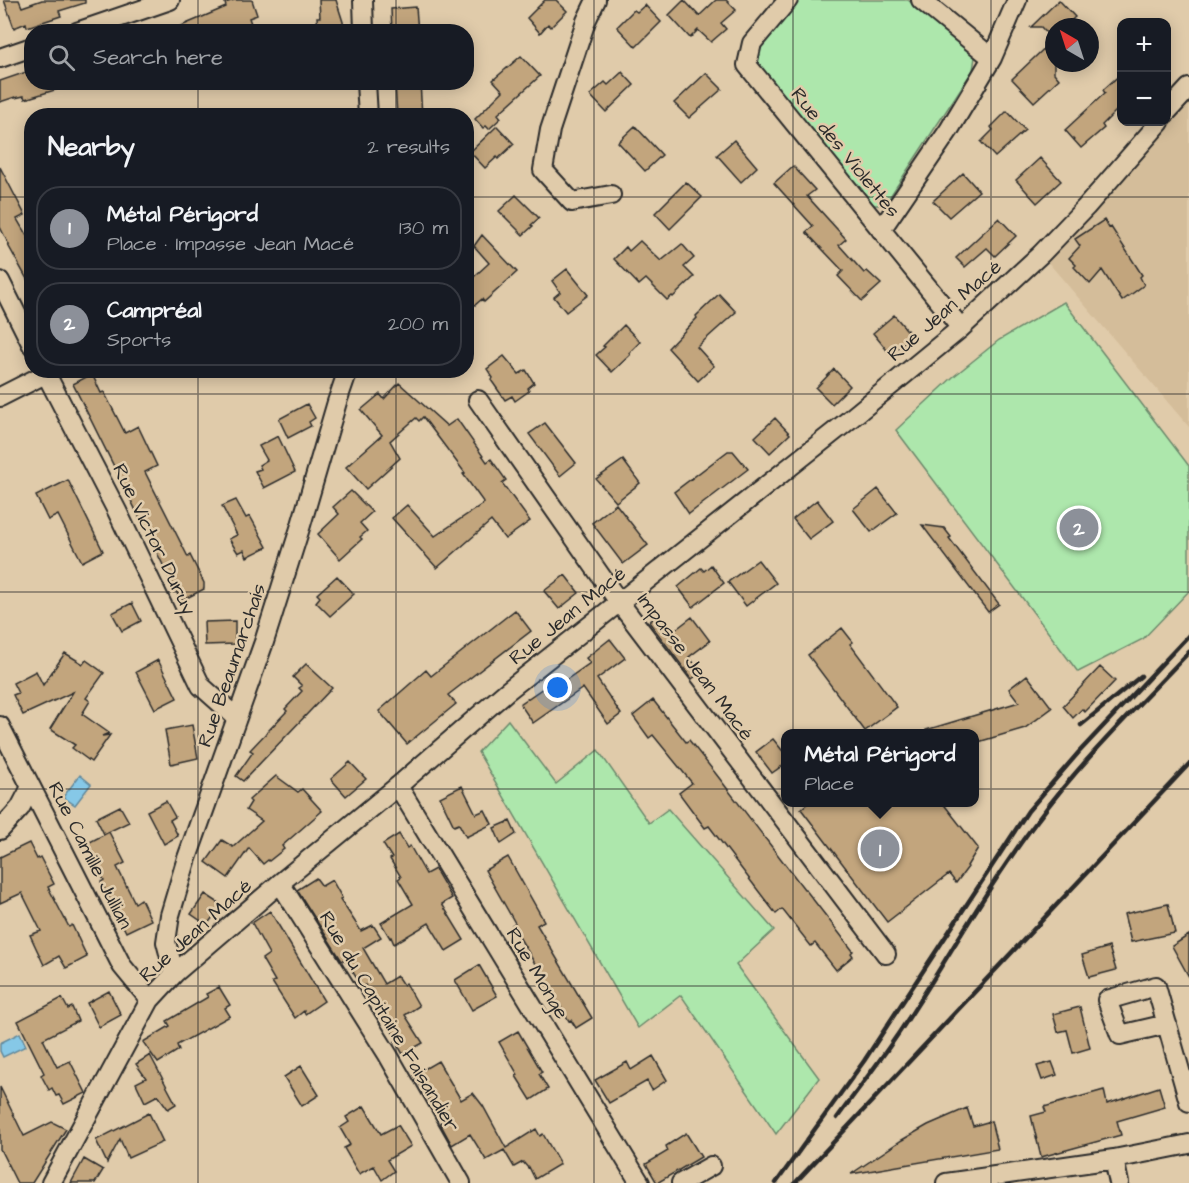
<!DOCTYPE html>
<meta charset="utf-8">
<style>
:root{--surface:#171b24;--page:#242831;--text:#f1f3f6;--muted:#9ea1a6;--line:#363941;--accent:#8c9099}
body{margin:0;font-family:"Architects Daughter",sans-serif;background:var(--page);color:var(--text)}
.controls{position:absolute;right:18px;top:18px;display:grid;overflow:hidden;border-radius:12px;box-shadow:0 3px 15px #0003}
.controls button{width:54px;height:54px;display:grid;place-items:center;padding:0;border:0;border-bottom:2px solid var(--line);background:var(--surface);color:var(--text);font:30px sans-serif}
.compass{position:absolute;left:1045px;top:18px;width:54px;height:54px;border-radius:50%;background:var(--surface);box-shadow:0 3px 15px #0003;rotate:321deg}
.you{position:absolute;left:558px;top:688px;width:21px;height:21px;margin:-15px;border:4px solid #fff;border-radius:50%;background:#1a73e8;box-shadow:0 0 0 9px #1a73e833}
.badge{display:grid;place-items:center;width:39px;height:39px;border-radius:50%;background:var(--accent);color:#fff;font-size:20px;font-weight:700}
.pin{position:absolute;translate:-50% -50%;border:3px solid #fff;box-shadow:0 2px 6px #0006}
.popup{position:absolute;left:781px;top:729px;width:198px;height:78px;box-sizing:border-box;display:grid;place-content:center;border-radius:12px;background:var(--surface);filter:drop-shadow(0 2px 4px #0005);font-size:20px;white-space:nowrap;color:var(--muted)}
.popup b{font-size:22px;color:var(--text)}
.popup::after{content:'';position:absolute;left:50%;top:100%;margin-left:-12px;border:12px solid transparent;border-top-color:var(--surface)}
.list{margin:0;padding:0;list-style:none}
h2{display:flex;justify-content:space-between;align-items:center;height:78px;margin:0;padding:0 24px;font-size:26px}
h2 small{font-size:20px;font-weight:400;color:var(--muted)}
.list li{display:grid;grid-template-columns:39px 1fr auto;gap:18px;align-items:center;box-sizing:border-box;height:84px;margin:0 12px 12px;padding:0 12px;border:2px solid var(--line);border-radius:24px}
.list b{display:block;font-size:22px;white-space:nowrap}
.list p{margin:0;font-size:20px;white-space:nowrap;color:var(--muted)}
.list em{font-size:20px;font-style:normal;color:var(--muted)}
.icon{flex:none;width:33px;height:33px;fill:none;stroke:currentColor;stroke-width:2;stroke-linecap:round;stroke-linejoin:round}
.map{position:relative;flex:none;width:1189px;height:1183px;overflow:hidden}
.search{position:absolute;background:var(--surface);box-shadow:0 3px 15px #0003;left:24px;top:24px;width:450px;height:66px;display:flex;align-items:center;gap:15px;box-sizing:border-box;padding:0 21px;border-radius:24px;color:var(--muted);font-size:22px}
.panel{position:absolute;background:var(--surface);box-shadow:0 3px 15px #0003;left:24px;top:108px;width:450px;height:270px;border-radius:24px}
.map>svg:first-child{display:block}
.built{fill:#d4bd9a}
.green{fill:#ade7ac;stroke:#6c896c;stroke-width:1.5}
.water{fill:#86c8e7;stroke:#62899c;stroke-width:1.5}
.building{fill:#c2a57d;stroke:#2b2b2b;stroke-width:1.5}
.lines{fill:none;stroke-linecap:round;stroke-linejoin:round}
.minor-casing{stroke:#2b2b2b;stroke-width:22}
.minor{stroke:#e0cbaa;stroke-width:18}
.rail{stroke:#2b2b2b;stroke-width:4.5}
.grid{fill:none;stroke:#2b2b2b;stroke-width:1.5;stroke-opacity:0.55}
.labels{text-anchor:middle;stroke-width:5;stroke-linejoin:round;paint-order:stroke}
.street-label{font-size:20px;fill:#2b2b2b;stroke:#e0cbaa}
</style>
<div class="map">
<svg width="1189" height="1183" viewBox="0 0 1189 1183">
<rect width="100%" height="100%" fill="#e0cbaa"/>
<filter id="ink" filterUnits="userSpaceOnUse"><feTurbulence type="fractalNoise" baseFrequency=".0167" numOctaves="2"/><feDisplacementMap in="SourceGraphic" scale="12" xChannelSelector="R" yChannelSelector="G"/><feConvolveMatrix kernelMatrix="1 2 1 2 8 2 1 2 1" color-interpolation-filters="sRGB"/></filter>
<g filter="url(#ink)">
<!-- built -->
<path class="built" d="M1189,94V427L1041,254Z"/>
<!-- green -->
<path class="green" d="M799,0H908L967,48L975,57L973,70L889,198L881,205H873L758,66L756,61L757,52Z
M1064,302L1189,466V591L1143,639L1078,672L896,430L953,377L999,340Z
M508,720L556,784L598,750L649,823L668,809L774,930L736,965L819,1078L776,1134L681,995L638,1028L478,752Z"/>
<!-- water -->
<path class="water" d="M80,775L91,784L75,805L63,797Z
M20,1033L26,1046L3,1057L0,1051V1043Z"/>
<!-- building -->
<path class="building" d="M4,0H19L22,7L42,0H85V3L59,11L61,16L27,27L26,23L14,28Z
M234,0H252L257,15L249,18L254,32H167L226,7L225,3Z
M319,0H336L343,22L344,32H318L317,17H320Z
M545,0H556L567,11L551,27L548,24L540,33L527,18Z
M684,0L699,16L716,0H726L736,10L721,23L726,29L711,42L698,30L690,38L669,15Z
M1059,0L1075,17L1064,27H1054V73L1059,79L1034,102L1012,79L1053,40L1041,27H1031Z
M645,5L661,22L636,47L617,27L634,10L637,12Z
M416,7L418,32H392L391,9Z
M521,56L540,76L498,114L501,118L489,129L486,126L483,128L475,119L503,91L493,80Z
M32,70V82H68V86L25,99L24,96L15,98V97L0,102V81Z
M622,72L634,85L606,112L590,95L605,82L608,85Z
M706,73L722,89L689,118L674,103Z
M1122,73V111L1119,108L1102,125L1104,128L1081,148L1065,130L1105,93L1103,90Z
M395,82H420L422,116H397Z
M1007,111L1025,130L995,157L981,142L993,130L991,127Z
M497,126L514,144L498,159L497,157L485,168L470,152Z
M635,126L662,155L645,171L618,142Z
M734,140L757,167L741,182L717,155Z
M1040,158L1061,181L1037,203L1016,180Z
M793,166L815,190L807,196L846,239L839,245L864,273L867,271L881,284L862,301L838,276L843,271L806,232L813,226L774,183Z
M0,167L25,215L17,219L32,245V288L8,245H9L0,227Z
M963,173L979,191L949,217L933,201Z
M686,182L702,197L670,229L655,213Z
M516,195L539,218L531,225L533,226L523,235L499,211Z
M999,218L1016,236L995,256L987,248L965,267L956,258Z
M1104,220L1109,228L1111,227L1142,275L1140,277L1144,285L1122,301L1102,270L1090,284L1074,267L1076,265L1069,258L1080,246L1075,239Z
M482,235L517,272L484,302L482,299L475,305L466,299V284L489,263L474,246Z
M640,241L661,261L682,244L694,258L684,267L694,277L673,297L672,296L667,300L646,279L639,285L614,259L626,247L629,251Z
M567,269L588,295L566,312L554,297L560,292L552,281Z
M719,294L736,312L697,347L714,366L698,381L668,348L697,318L696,316Z
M894,315L912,336L890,354L873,333Z
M624,325L640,342L629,353L630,355L612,372L596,355L605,347L603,346Z
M504,356L519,374L526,370L534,383L528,388L529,391L515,401L512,396L505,400L491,380L493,378L487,369Z
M834,369L850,386L832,404L816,388Z
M92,374L101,393L104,392L125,433L138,426L157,466L145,472L188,557L190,555L204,583V589L181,601L73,384Z
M399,383L447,426L457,419L487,462L491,459L506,480L502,483L530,521L505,539L491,521L437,568L392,518L407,505L435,536L484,503L463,474L465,473L423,417L419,421L416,418L390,441L400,458L366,489L346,467L382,435L361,410L380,394L384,399Z
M307,404L315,418L309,422L311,426L288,438L279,419Z
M775,418L790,434L770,453L755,437Z
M545,423L576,463L560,476L529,434Z
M278,436L295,472L264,488L255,471L261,469L259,465L267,460L259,446Z
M728,451H733L748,469L689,514L674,492Z
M623,460L640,483L616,502L596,479Z
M68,480L103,551L82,562L58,515L48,520L36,496Z
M878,489L897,513L871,532L853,509Z
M351,491L372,512L360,523L367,531L360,537L362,539L340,559L318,534L339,514L333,507Z
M236,500L246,518L250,516L267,547L247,557L244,550L238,553L229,539L237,535L222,506Z
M817,500L833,521L809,539L793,519Z
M616,504L648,545L623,564L592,523Z
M922,525L944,528L951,537L949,538L999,604L988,612Z
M758,560L776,583L746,606L728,582Z
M711,565L724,583L693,607L678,587L701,568L704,571Z
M565,575L579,593L559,609L544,591Z
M337,576L354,594L330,616L316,602L320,597L317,594Z
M132,603L141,621L122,631L112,613Z
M515,610L531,631L448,695L456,704L407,744L379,711L426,670L431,676Z
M657,616L671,633L692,617L710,641L689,657L701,672L692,679L649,622Z
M235,621V644L205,645L204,622Z
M842,628L853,642L850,644L897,707L865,731L808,655Z
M610,639L625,658L597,679L621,714L608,724L583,688L533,723L520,704L559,677L563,682L590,663L586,658Z
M65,653L83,664L86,660L104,673L86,698L90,701L82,714L109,733L102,736L110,735L91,762L72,748L75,745L50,729L73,692L23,715L13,695L18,693L13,683L36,671L43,685Z
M158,660L177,698L155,709L136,672Z
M306,664L332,688L243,781L236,776L253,752L250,750L287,711L285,709L302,691L299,688L302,686L293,677Z
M1100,667L1115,681L1085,712L1082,709L1073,718L1063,706Z
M1027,675L1052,708L1025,728L975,743V734H927L926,730L1019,702L1009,689Z
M653,700L686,742L689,740L716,774L804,889H805L853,951L851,953L853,956L836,970L815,943L811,946L782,909L776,914L709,826L705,828L679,793L692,783L653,735L649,738L633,716Z
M192,725L198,758L171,764L165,730Z
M773,739L786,755V763L772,773L756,752Z
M350,762L366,779L346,796L331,779Z
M276,776L298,792L302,789L322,811L291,838L282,846L284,849L269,861L268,860L263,864L249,848L228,878L206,862L222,840L233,847L262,821L246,810L251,802L249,800Z
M462,786L476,814L485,810L492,824L466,837L459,824L454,826L440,797Z
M166,801L175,817L170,820L178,836L164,844L147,811Z
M809,802H942L978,848L967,866L968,867L956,883L949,874L887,922L801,809Z
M120,806L129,822L104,834L96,818Z
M510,821L516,834L501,844L494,828Z
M109,832L125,863L117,867L135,903L141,899L151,920L126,932L101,882L104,880L86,844Z
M399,834L407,848L410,846L426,874L435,869L452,898L442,904L464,940L446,951L429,923L394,944L391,937L390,938L381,923L413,904L398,879L401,877L390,859L392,858L383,844Z
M29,843L37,859L40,857L54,884L48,887L69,927L72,925L87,957L66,968L59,956L44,965L30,935L41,931L22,893L0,903V857Z
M508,857L544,921L537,925L592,1018L576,1028L571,1020L569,1021L512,925L515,923L485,870Z
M316,878L322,886L332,880L342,898L340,899L361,931L373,925L381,937L363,948L384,984L397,976L403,985L406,983L419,1006L405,1015L423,1043L403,1054L395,1041L397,1040L374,999L365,985L362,987L345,959L342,961L297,890Z
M205,894L222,905L207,925L191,914Z
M1168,904L1175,933L1131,942L1124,914Z
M270,911L324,1001L305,1014L304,1011L295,1018L272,982L275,981L262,959L269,954L252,923Z
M1189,935V977L1172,946Z
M1109,947L1116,970L1089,977L1082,955Z
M479,965L497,996L472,1010L455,980Z
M219,987L230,1005L225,1008L230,1016L177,1045L179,1050L158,1063L143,1042L170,1026L167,1021L208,997L206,994Z
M109,991L121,1015L99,1027L87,1003Z
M62,998L68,1009L72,1007L78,1021L43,1039L57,1067L70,1061L86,1093L64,1104L59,1095L56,1096L52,1088L49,1090L41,1075L44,1073L18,1021Z
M1080,1007L1090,1048L1073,1053L1067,1030L1058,1032L1053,1014Z
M518,1031L542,1072L539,1074L548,1089L531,1100L516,1076L518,1075L499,1042Z
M150,1055L176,1104L168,1109L158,1095L145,1102L136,1083L146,1078L136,1064Z
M653,1056L667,1080L652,1090L647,1081L609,1103L595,1080L627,1062L631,1070Z
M438,1061L461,1100L473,1093L483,1106L506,1148L536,1129L540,1136L543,1134L560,1164L535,1179L529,1167L528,1168L523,1162L514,1167L504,1150L486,1160L470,1134L452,1145L440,1123L442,1121L414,1075Z
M1052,1062L1057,1075L1042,1080L1037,1066Z
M301,1066L319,1095L302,1106L284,1077Z
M0,1087L24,1136L52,1122L66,1129L32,1183H17L0,1149Z
M1159,1087L1165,1107L1117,1121L1121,1135L1041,1157L1031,1116L1046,1112L1044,1107L1104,1090L1107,1104Z
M364,1106L381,1134L398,1125L411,1146L387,1160L394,1171L382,1180L374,1166L359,1174L344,1148L350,1145L340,1128L349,1122L346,1117Z
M967,1108L973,1126L991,1121L998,1149L851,1174L902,1140L928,1125Z
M149,1113L163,1142L128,1158L120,1139L107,1163L96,1140Z
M686,1133L701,1157L657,1183L646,1164L668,1151L666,1146Z
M84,1159L103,1170L95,1183H71Z"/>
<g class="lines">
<!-- minor casing -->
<g class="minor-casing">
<path id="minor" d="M363,0L364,32
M596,0L586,21L550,130L543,170L572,202L611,195
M788,0L752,43L747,65L961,328
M921,0L992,58
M77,32L170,0
M0,58L32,47
M366,82L368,116
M1166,113L1189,88
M881,230L949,130L992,58L1017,0
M0,281L32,345
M44,370L117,511L201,686L237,718
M0,397L53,370
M478,400L619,602L886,954
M0,726L122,966L150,1000
M398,786L640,1183
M0,830L20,808L31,787
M280,883L388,1055L461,1183
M175,973L172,965L166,942L170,915L186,861L264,642L301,525L337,402L348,370
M1167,1024L1120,1035L1107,1000L1156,986L1189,1102
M1114,1159L1119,1183
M51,1183L150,1000L175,973L280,883L398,786L506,692L844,424L961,328L1041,254L1086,207L1160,122
M681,1183L711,1166
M946,1183L1114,1159L1189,1144"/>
</g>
<!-- minor -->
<use href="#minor" class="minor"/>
<!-- rail -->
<path class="rail" d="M1081,725L1141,676
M837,1118C860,1086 885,1055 906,1022C950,955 988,885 1037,821C1082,760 1137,707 1189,652
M776,1183L864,1061L1028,811L1079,752L1189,635
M795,1183L1189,764"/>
</g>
</g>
<!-- grid -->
<path class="grid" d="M198,0V32M396,0V32M594,0V1183M793,0V1183M991,0V1183M198,82V116M396,82V116M0,197H32M466,197H1189M198,370V1183M396,370V1183M0,394H1189M0,592H1189M0,789H1189M0,986H1189"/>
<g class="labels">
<!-- street labels -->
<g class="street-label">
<text transform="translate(846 152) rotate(51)" y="7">Rue des Violettes</text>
<text transform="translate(944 310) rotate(-41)" y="7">Rue Jean Macé</text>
<text transform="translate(155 539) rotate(64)" y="7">Rue Victor Duruy</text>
<text transform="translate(567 615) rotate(-39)" y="7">Rue Jean Macé</text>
<text transform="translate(231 665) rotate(-71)" y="7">Rue Beaumarchais</text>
<text transform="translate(696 666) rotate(53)" y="7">Impasse Jean Macé</text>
<text transform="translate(91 855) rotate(63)" y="7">Rue Camille Jullian</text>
<text transform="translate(195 930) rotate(-42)" y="7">Rue Jean Macé</text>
<text transform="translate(538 973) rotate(59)" y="7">Rue Monge</text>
<text transform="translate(390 1021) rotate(59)" y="7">Rue du Capitaine Faisandier</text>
</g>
</g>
</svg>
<div class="controls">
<button>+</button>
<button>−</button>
</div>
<svg class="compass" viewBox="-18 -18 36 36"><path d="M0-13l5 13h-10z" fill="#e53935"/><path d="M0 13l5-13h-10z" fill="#9ea1a6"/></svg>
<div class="you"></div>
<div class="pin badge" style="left:880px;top:849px">1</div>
<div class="popup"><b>Métal Périgord</b>Place</div>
<div class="pin badge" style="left:1079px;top:528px">2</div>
<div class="search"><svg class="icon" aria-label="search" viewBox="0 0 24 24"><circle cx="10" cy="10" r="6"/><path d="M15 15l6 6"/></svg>Search here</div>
<section class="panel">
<h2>Nearby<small>2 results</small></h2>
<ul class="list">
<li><span class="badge">1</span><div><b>Métal Périgord</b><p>Place · Impasse Jean Macé</p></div><em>130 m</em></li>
<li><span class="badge">2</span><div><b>Campréal</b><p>Sports</p></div><em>200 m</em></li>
</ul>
</section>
</div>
